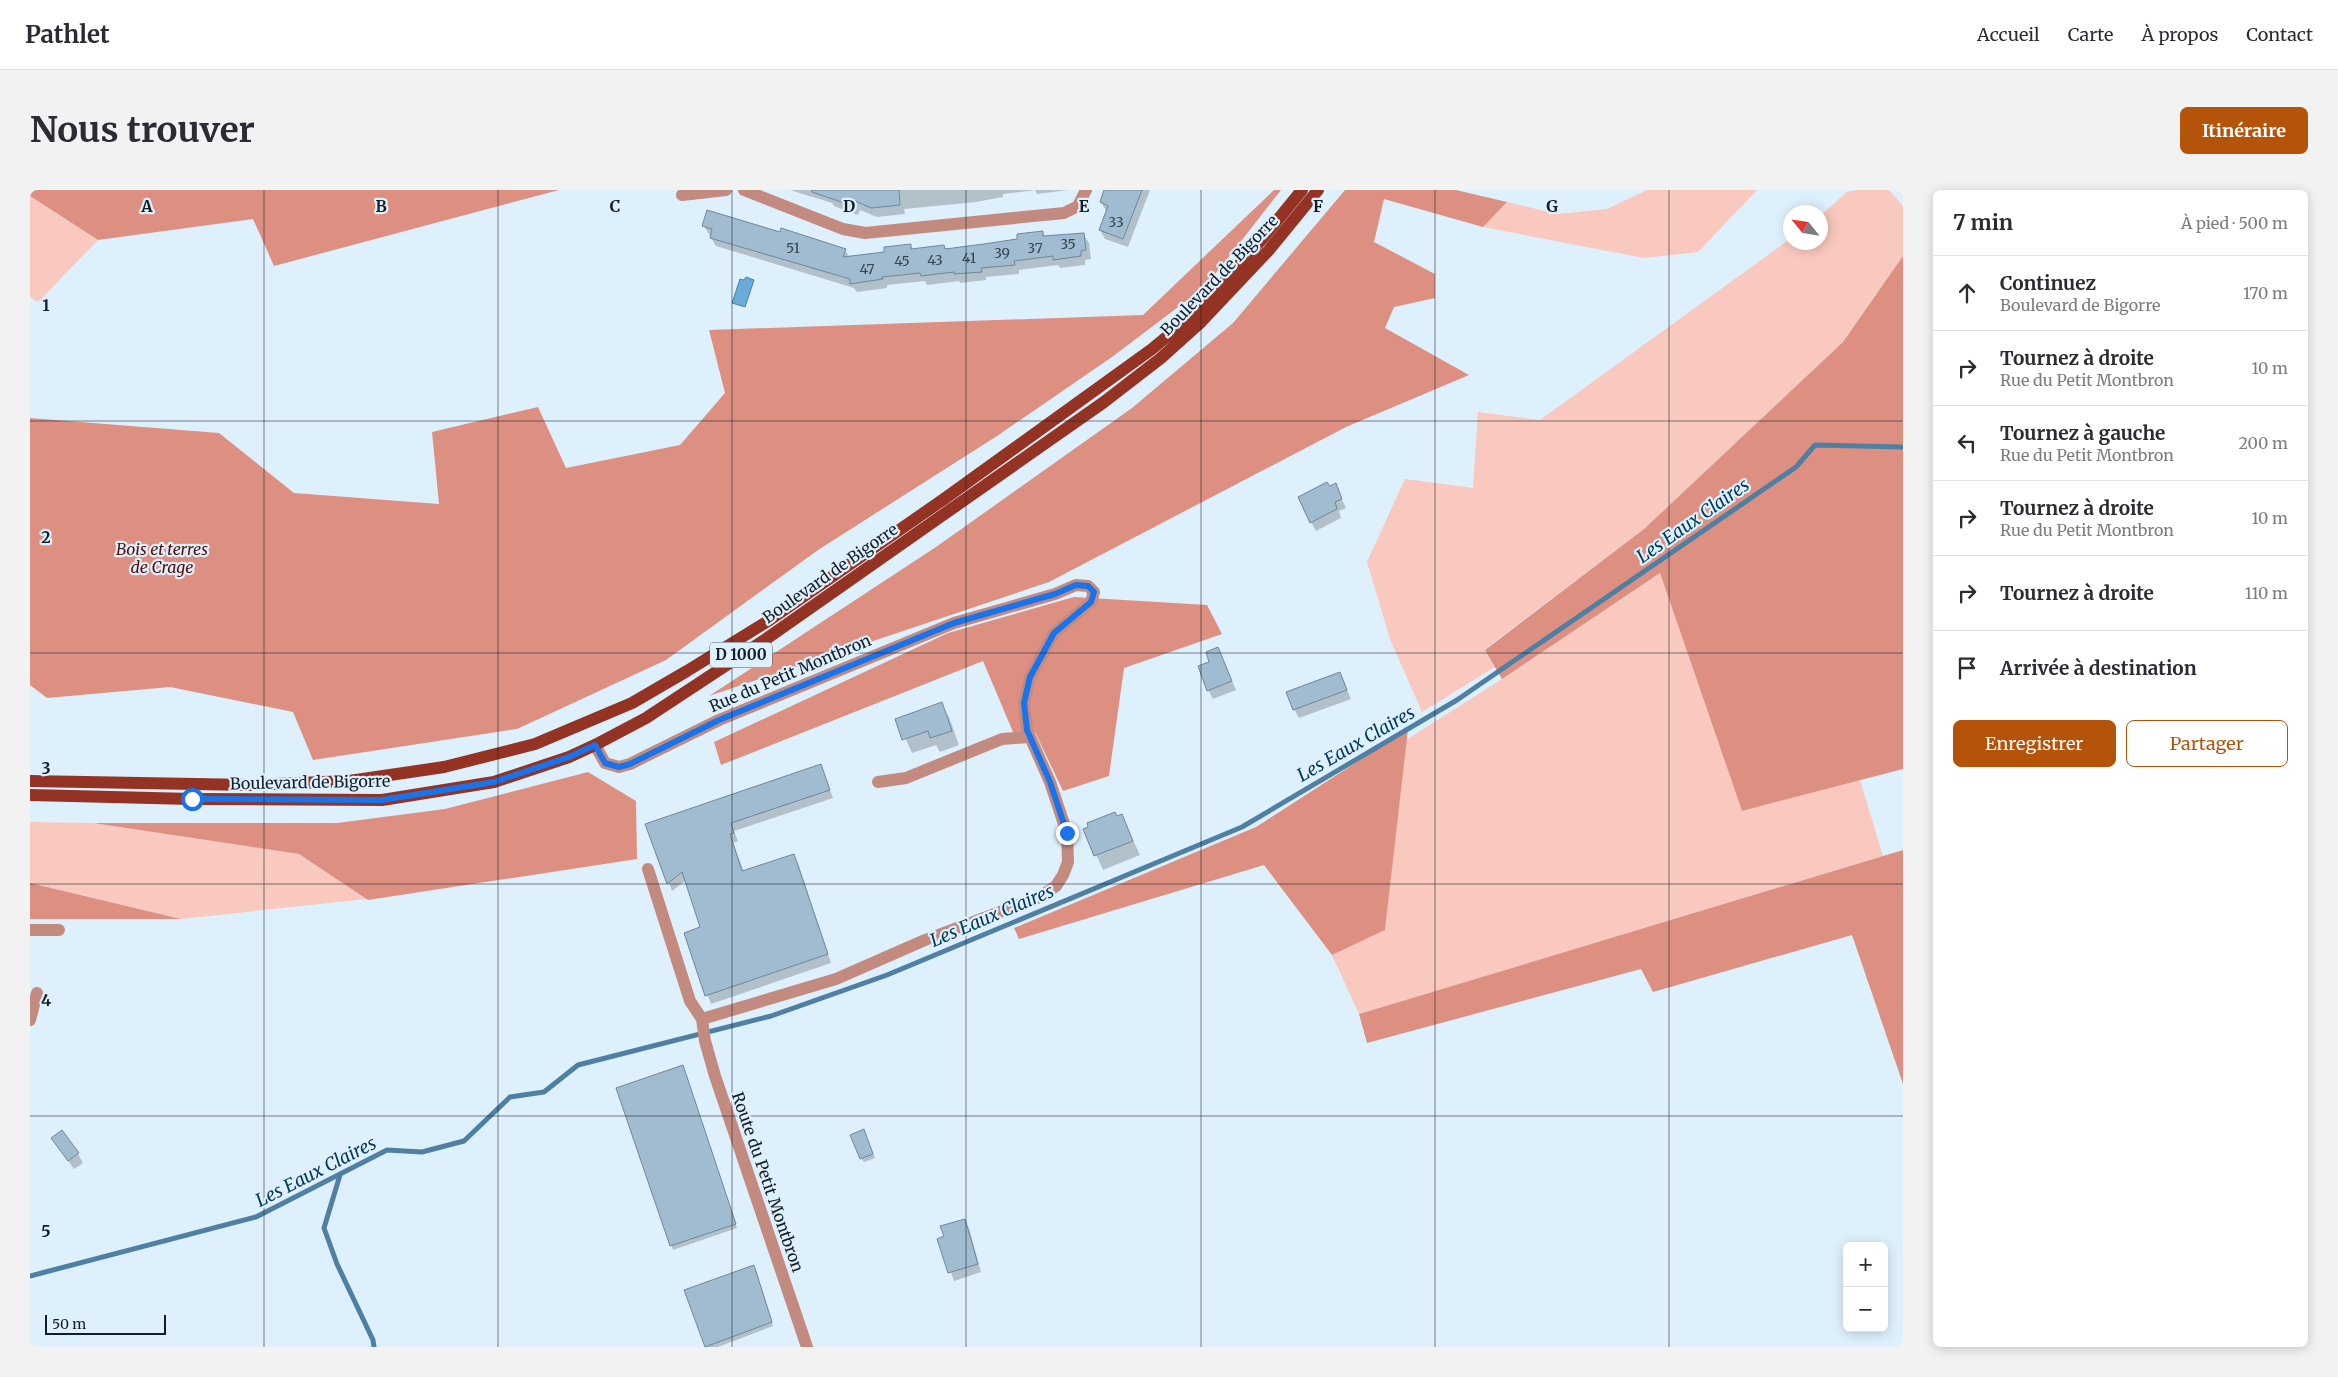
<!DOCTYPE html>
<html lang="fr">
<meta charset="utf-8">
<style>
:root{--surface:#fff;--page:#f2f2f3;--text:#2b2b33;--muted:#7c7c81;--line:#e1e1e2;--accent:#b45309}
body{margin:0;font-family:Merriweather,serif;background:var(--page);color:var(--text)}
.controls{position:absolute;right:15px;bottom:15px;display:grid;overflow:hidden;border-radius:8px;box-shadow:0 2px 12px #0003}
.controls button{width:45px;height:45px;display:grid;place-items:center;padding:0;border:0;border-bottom:1px solid var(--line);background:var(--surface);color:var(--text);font:25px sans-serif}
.compass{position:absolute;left:1753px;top:15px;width:45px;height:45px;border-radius:50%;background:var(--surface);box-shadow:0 2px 12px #0003;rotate:300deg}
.scale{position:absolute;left:15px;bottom:12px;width:121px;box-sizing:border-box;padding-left:5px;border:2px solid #121d24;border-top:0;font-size:14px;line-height:18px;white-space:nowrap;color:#121d24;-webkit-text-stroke:4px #dff0fd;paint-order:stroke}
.stop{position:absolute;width:15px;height:15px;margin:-11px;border:4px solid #1a73e8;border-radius:50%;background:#fff}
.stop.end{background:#1a73e8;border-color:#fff;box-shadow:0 1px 5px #0008}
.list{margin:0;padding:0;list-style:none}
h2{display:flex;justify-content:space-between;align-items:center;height:65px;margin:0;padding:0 20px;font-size:21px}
h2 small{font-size:16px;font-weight:400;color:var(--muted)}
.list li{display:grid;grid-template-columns:32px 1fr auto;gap:15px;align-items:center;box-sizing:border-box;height:75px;padding:0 20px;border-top:1px solid var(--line)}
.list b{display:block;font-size:19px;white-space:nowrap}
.list p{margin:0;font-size:16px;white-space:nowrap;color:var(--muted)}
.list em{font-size:16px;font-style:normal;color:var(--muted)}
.actions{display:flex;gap:10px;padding:15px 20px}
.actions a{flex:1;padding:11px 0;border:1px solid var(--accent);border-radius:8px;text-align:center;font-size:18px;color:var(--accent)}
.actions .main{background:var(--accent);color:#fff}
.icon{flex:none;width:28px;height:28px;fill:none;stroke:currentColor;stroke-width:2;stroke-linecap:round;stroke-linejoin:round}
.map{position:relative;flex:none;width:1873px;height:1157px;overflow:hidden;border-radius:8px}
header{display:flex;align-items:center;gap:30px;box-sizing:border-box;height:70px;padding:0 25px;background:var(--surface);border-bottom:1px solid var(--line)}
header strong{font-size:24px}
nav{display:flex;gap:28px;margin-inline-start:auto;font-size:18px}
.intro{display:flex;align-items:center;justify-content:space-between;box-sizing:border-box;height:120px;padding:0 30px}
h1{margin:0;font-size:35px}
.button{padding:12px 22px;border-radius:8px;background:var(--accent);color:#fff;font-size:18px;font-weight:700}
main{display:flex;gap:30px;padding:0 30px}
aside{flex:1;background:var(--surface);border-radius:8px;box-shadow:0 2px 12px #0003}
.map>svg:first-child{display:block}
.green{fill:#f9c8be}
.forest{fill:#dd9081}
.water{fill:#69abda;stroke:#4f80a3}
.shadow{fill:#0003}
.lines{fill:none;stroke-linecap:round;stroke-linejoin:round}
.stream{stroke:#4f80a3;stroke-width:5}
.building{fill:#a1bcd1;stroke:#6d879b}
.minor{stroke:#c38b80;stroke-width:12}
.major{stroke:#943324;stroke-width:12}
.route{stroke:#1a73e8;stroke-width:6}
.grid{fill:none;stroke:#121d24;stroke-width:1;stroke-opacity:0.55}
.labels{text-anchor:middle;stroke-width:4.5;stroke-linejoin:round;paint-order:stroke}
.number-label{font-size:14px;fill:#36454f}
.shield{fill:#dff0fd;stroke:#505c65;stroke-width:1}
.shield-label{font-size:15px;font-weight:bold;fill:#121d24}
.street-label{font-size:16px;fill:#121d24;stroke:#dff0fd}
.park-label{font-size:16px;font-style:italic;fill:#520d05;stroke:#dff0fd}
.water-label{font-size:18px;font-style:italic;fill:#003857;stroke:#dff0fd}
.grid-label{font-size:16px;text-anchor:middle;font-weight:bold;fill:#121d24;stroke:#dff0fd;stroke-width:4.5;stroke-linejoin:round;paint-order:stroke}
</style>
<header>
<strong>Pathlet</strong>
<nav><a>Accueil</a><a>Carte</a><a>À propos</a><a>Contact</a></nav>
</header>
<div class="intro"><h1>Nous trouver</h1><a class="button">Itinéraire</a></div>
<main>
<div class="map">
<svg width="1873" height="1157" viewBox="0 0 1873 1157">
<rect width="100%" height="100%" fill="#dff0fd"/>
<!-- green -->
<path class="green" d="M1617,0H1727L1668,62L1614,68L1453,37L1477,12L1527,24L1577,19Z
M1828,0H1859L1873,16V66L1813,152L1614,339L1455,459L1465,477L1392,522L1360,449L1337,372L1375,289L1443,298L1448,222L1510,230L1760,49V52H1790L1791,25L1817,2Z
M0,6L68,50L8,112L0,107Z
M1630,383L1712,621L1830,590L1853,666L1329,824L1302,765L1355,740L1376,550L1472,489Z
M0,632L63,633L269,664L336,709L151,729L0,693Z"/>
<!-- forest -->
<path class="forest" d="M0,0H529L244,76L223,29L68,50L0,6Z
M1244,0H1251L1176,96L1082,167L967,246L788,360L636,470L487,539L283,570L263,522L140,497L17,508L0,495V228L189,243L264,303L409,314L402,242L508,217L536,278L650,255L695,203L679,140L1113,125Z
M1315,0H1426L1477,12L1453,37L1354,9L1344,52L1405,84V108L1364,117L1355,138L1439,185L1316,237L1019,392L679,506L906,357L1102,218L1203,133Z
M1873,66V579L1712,621L1630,383L1472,489L1455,460L1614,339L1813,152Z
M1044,407L1177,415L1192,444L1094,478L1079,586L1033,601L1005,542H983L953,471L691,575L684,552L918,443Z
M1378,539L1355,740L1302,765L1234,675L989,749L984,738L1226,637Z
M558,582L606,611L607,669L338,710L269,664L63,633H307L415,619Z
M1873,660V894L1822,745L1623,802L1611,779L1337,853L1329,824Z
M0,693L151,729H0Z"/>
<!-- water -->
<path class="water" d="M716,87L724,90L715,117L702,113L710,89L714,90Z"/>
<!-- shadow -->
<path class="shadow" d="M760,0H1038L1007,4L1005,0L973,4V7L946,12L874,19L875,24L847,27L830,20L828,25L804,16L802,13Z
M1086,0H1120L1098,57L1075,49L1070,40L1076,21L1071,12Z
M674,36L815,60L820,68L855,64L880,55L883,60L914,56L916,60L989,50L1012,42L1015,47L1053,44L1059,53L1061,69L1055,70V75L1030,78L1028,75L989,80V84L956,87V90L930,93L929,91L897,95L895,91L857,95V98L827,102L824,98L686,56Z
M1305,295L1316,318L1309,321L1311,328L1286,341L1281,332L1299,298Z
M1188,459L1206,500L1183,509L1178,500L1181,473Z
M1310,483L1321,509L1269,528L1264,519Z
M911,514L919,527L929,555L910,562L906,555L882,563L867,530Z
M790,575L803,608L704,641L708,651L703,653L714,682L763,665L768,673L801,773L681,814L655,743L672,738L656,690L642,701L617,635Z
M1092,626L1110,665L1073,680L1055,640Z
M654,880L707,1038L643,1060L588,899Z
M834,940L845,968L834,972L831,968Z
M28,957L48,964L53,973L44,979Z
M934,1030L939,1038L951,1082L924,1091L909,1049L916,1047Z
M726,1081L743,1136L688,1157H677L656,1101Z"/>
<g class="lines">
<!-- stream -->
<path class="stream" d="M310,985L294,1038L307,1074L343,1150L344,1157
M0,1086L226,1027L357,960L392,962L434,951L480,907L514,902L548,875L741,826L857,785L1212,637L1427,510L1766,277L1785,255L1873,257"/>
</g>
<!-- building -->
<path class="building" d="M782,0H869L870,15L841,18L825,11L823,16L782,2Z
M1074,0H1112L1093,49L1069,40L1078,16L1070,12Z
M677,20L750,42L751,38L816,59L813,67L854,62V57L881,54V59L914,55L915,59L954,54L987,49V44L1013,41V46L1054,43L1056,60L1051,61V66L1023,70V66L984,71L985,75L951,78L952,82L924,84V82L891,86L890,83L852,87L853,89L820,94V89L680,48L682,39L672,36Z
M1297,292L1300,296L1306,293L1312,309L1305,312L1307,319L1280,333L1268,307Z
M1188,457L1202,491L1177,501L1168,476L1179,472L1176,462Z
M1310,482L1317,500L1263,520L1256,502Z
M912,512L922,541L900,548L898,541L872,550L865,529Z
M791,574L800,600L701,633L704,643L700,644L712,681L764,664L798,764L675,806L654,743L670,737L652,682L637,694L615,634Z
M1085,622L1087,626L1092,624L1103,651L1064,666L1053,639L1058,637L1057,633Z
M653,875L706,1034L640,1056L586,898Z
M834,939L843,964L830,969L820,945Z
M32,940L49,963L38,971L21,948Z
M935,1029L948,1074L918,1083L907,1049L914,1046L910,1036Z
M724,1075L742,1132L675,1157L654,1100Z"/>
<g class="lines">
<!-- minor -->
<path class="minor" d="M714,0L813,39L835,43L1034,23L1048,16L1056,0
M652,5L696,0
M565,555L575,573L589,577L600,574L689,530L924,433L1025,404L1046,395L1058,396L1064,402L1061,412L1024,443L1000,487L994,513L997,540L1020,592L1037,643L1038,672L1033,685L1026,696L1010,707L895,750L806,789L672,829
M848,592L876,588L972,549L999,547
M618,679L660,811L672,829
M0,740H29
M672,829L675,851L685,886L777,1157
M0,830L7,803"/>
<!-- major -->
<path class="major" d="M0,591L220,595L319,591L414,577L505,554L602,513L657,481L738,431L914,309L1122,159L1170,119L1233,48L1272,0
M0,605L162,609L352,610L464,592L539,567L565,555L616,528L736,449L1074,212L1131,168L1171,132L1239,60L1288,0"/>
</g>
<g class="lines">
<!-- route -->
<path class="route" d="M162,609L352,610L464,592L539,567L565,555L575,573L589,577L600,574L689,530L924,433L1025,404L1046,395L1058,396L1064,402L1061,412L1024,443L1000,487L994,513L997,540L1020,592L1037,643"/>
</g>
<!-- grid -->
<path class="grid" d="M234,0V1157M468,0V1157M702,0V1157M936,0V1157M1171,0V1157M1405,0V1157M1639,0V1157M0,231H1873M0,463H1873M0,694H1873M0,926H1873"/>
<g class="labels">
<!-- number labels -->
<g class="number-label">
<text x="1086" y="37">33</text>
<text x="1038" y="59">35</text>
<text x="763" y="63">51</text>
<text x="1005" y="63">37</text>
<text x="972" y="68">39</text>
<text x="939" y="73">41</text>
<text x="905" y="75">43</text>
<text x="872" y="76">45</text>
<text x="837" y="84">47</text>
</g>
<!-- shield labels -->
<rect class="shield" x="680" y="452.5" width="62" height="25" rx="4"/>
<g class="shield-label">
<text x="711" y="470">D 1000</text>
</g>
<!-- street labels -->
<g class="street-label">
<text transform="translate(1189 85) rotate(-46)" y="6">Boulevard de Bigorre</text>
<text transform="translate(800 383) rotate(-35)" y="6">Boulevard de Bigorre</text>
<text transform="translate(760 483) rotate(-23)" y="6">Rue du Petit Montbron</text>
<text transform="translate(280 592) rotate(-1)" y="6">Boulevard de Bigorre</text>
<text transform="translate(738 992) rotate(71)" y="6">Route du Petit Montbron</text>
</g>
<!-- park labels -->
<g class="park-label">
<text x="132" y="365">Bois et terres<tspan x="132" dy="18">de Crage</tspan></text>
</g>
<!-- water labels -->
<g class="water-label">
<text transform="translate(1663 331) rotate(-35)" y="6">Les Eaux Claires</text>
<text transform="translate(1326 554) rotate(-30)" y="6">Les Eaux Claires</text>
<text transform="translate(962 726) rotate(-23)" y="6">Les Eaux Claires</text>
<text transform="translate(286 982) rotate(-27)" y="6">Les Eaux Claires</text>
</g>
</g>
<g class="grid-label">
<text x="117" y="22">A</text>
<text x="351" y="22">B</text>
<text x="585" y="22">C</text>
<text x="819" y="22">D</text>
<text x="1054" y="22">E</text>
<text x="1288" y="22">F</text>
<text x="1522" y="22">G</text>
<text x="16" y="121">1</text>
<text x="16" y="353">2</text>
<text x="16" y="584">3</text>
<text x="16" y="816">4</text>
<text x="16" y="1047">5</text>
</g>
</svg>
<div class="controls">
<button>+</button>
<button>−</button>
</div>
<svg class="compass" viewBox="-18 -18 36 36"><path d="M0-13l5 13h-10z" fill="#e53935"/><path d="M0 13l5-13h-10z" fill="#7c7c81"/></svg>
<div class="scale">50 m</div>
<div class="stop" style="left:162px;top:609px"></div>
<div class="stop end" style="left:1037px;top:643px"></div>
</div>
<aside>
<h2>7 min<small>À pied · 500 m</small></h2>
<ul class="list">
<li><svg class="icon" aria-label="ahead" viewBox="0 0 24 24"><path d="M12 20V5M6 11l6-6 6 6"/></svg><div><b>Continuez</b><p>Boulevard de Bigorre</p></div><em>170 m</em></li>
<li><svg class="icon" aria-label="right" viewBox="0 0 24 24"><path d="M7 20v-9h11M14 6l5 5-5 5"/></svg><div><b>Tournez à droite</b><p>Rue du Petit Montbron</p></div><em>10 m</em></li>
<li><svg class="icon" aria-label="left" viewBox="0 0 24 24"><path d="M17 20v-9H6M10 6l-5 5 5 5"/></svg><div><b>Tournez à gauche</b><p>Rue du Petit Montbron</p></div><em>200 m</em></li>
<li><svg class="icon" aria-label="right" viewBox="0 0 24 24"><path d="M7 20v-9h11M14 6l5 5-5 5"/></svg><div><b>Tournez à droite</b><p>Rue du Petit Montbron</p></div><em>10 m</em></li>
<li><svg class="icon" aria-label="right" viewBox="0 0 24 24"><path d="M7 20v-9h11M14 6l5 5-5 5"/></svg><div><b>Tournez à droite</b></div><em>110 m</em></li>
<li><svg class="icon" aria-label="arrive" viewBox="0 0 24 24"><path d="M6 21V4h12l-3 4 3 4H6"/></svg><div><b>Arrivée à destination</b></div></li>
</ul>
<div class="actions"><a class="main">Enregistrer</a><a>Partager</a></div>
</aside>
</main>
